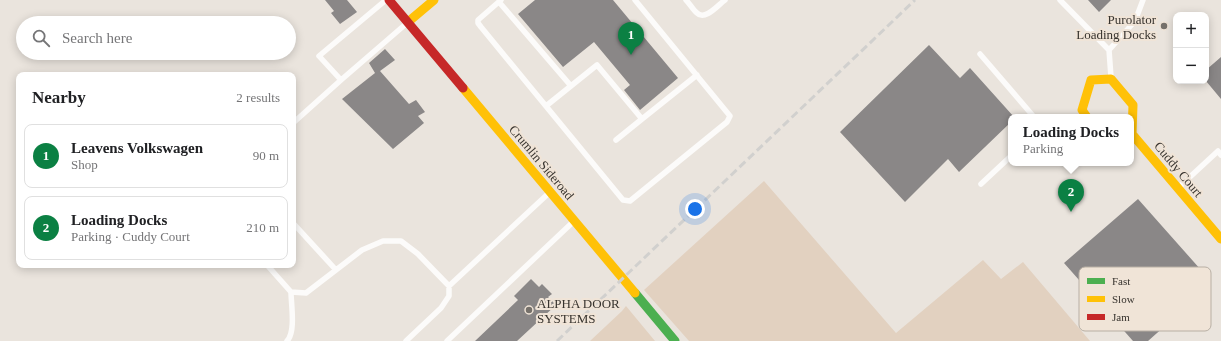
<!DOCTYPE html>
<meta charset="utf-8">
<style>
:root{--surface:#fff;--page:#f6f6f6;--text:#202124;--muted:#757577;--line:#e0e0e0;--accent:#0b8043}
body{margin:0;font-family:"Times New Roman",serif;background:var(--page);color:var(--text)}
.controls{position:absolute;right:12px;top:12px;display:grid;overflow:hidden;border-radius:8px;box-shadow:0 2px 10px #0003}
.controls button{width:36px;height:36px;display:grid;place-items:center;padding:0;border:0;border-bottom:1px solid var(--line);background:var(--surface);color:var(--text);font:20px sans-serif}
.you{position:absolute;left:695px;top:209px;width:14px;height:14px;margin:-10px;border:3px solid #fff;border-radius:50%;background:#1a73e8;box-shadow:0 0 0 6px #1a73e833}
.badge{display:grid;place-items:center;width:26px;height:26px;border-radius:50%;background:var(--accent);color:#fff;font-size:13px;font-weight:700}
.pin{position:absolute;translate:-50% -33px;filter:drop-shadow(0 1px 2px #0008)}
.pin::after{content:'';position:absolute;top:21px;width:14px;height:12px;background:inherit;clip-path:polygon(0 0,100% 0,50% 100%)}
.popup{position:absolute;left:1008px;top:114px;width:126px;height:52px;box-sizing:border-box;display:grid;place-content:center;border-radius:8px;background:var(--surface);filter:drop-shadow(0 1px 3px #0005);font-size:13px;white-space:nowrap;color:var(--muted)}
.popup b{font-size:15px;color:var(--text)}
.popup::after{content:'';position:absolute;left:50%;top:100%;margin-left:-8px;border:8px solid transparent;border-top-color:var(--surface)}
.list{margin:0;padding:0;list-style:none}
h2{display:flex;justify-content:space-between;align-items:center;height:52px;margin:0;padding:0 16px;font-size:17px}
h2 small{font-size:13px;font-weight:400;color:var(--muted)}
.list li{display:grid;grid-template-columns:26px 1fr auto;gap:12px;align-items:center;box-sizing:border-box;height:64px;margin:0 8px 8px;padding:0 8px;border:1px solid var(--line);border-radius:8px}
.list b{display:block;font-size:15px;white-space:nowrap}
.list p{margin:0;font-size:13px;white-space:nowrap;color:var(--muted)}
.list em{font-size:13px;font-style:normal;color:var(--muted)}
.icon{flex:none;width:22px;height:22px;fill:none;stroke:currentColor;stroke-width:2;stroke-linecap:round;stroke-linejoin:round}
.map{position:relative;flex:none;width:1221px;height:341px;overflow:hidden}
.search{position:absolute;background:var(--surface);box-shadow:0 2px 10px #0003;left:16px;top:16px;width:280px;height:44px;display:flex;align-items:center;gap:10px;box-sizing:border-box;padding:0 14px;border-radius:22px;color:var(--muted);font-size:15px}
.panel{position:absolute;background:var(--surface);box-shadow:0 2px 10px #0003;left:16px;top:72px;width:280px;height:196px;border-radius:8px}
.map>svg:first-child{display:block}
.green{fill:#e2d1c0}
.building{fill:#8a8787}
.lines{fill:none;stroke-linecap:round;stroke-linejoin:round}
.lane{stroke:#fcfbfa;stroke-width:5.5}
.fast{stroke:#4caf50;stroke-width:9}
.slow{stroke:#ffc107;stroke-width:9}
.jam{stroke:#c62828;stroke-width:9}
.rail{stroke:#d1d0ce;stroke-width:3;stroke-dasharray:8 4;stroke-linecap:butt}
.poi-dot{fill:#76716b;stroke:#f0e4d7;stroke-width:1.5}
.labels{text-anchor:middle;stroke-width:4;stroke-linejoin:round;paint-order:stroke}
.poi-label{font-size:13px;fill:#37332e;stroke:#f0e4d7;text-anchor:end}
.street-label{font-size:13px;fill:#37332e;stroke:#f0e4d7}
.key{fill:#f0e4d7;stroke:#b8afa4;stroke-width:1}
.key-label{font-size:11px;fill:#37332e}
</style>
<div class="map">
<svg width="1221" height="341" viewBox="0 0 1221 341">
<rect width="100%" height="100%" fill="#eae4dd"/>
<!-- green -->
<path class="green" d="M764,181L896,333L983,260L1001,279L1023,262L1090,341H689L644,290Z
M626,306L655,341H590L622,311Z"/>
<!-- building -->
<path class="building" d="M325,0H347L357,12L340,24L331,13L334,11Z
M535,0H613L678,78L640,110L624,90L630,85L594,42L563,67L518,14Z
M1088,0H1111L1099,12Z
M929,45L960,78L970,68L1014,117H1011V122L959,172L948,159L905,202L840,132Z
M385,49L395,60L380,71L409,104L416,100L425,112L418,116L424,123L393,149L342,99L375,73L369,63Z
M1221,57V99L1206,81V70Z
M1138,199L1201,270L1179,290L1187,299L1179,306L1183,310L1148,341H1133L1064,263Z
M531,279L539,287L542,284L552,294L548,297L556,305L517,341H475L518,300L514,296Z"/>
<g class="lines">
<!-- lane -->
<path class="lane" d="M386,0L319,56L341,80L407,23
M501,0L478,20V23L481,27L623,200L630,201L727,122L730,116L635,0
M686,0C690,4 693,10 697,13C705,21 718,5 725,0
M1060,0L1109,50L1111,77
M499,2L571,86
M1109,50L1135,21L1143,0
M980,54L1034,117
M546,106L597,65L642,119L697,75
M293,123L341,80
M616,140L642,119
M981,184L1011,156
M1178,188L1218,151L1221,155
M293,223L336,270
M267,265L291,292L306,293L362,250L383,241H401L418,254L449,286L550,192
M287,341C296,332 291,304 291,292
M406,341L441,308L449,296V286
M447,341L574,221"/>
<!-- fast -->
<path class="fast" d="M635,293L675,341"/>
<!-- slow -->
<path class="slow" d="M408,22L434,0
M463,88L635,293
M1087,117L1082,110L1091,80L1111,79L1133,105L1132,134L1221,239"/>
<!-- jam -->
<path class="jam" d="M389,0L463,88"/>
<!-- rail -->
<path class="rail" d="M557,341L915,0"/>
</g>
<!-- markers -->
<g class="poi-dot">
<circle cx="1164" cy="26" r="4"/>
<circle cx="529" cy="310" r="4"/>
</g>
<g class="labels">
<!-- poi labels -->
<g class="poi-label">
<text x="1156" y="24">Purolator<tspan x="1156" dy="15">Loading Docks</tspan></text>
<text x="537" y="308" text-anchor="start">ALPHA DOOR<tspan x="537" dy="15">SYSTEMS</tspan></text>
</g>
<!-- street labels -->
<g class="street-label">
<text transform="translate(542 162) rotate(50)" y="5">Crumlin Sideroad</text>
<text transform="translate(1179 169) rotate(50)" y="5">Cuddy Court</text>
</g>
</g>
<!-- legend -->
<rect x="1079" y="267" width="132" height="64" rx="6" class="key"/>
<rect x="1087" y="278" width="18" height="6" fill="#4caf50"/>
<rect x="1087" y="296" width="18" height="6" fill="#ffc107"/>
<rect x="1087" y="314" width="18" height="6" fill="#c62828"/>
<g class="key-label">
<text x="1112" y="285">Fast</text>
<text x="1112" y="303">Slow</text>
<text x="1112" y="321">Jam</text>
</g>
</svg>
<div class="controls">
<button>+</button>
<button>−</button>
</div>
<div class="you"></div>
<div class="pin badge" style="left:631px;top:55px">1</div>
<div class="pin badge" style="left:1071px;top:212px">2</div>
<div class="popup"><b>Loading Docks</b>Parking</div>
<div class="search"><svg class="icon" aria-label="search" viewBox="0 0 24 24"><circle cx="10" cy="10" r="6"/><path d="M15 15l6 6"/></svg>Search here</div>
<section class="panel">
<h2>Nearby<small>2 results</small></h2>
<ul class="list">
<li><span class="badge">1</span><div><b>Leavens Volkswagen</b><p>Shop</p></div><em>90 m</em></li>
<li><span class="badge">2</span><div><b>Loading Docks</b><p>Parking · Cuddy Court</p></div><em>210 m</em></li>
</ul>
</section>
</div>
